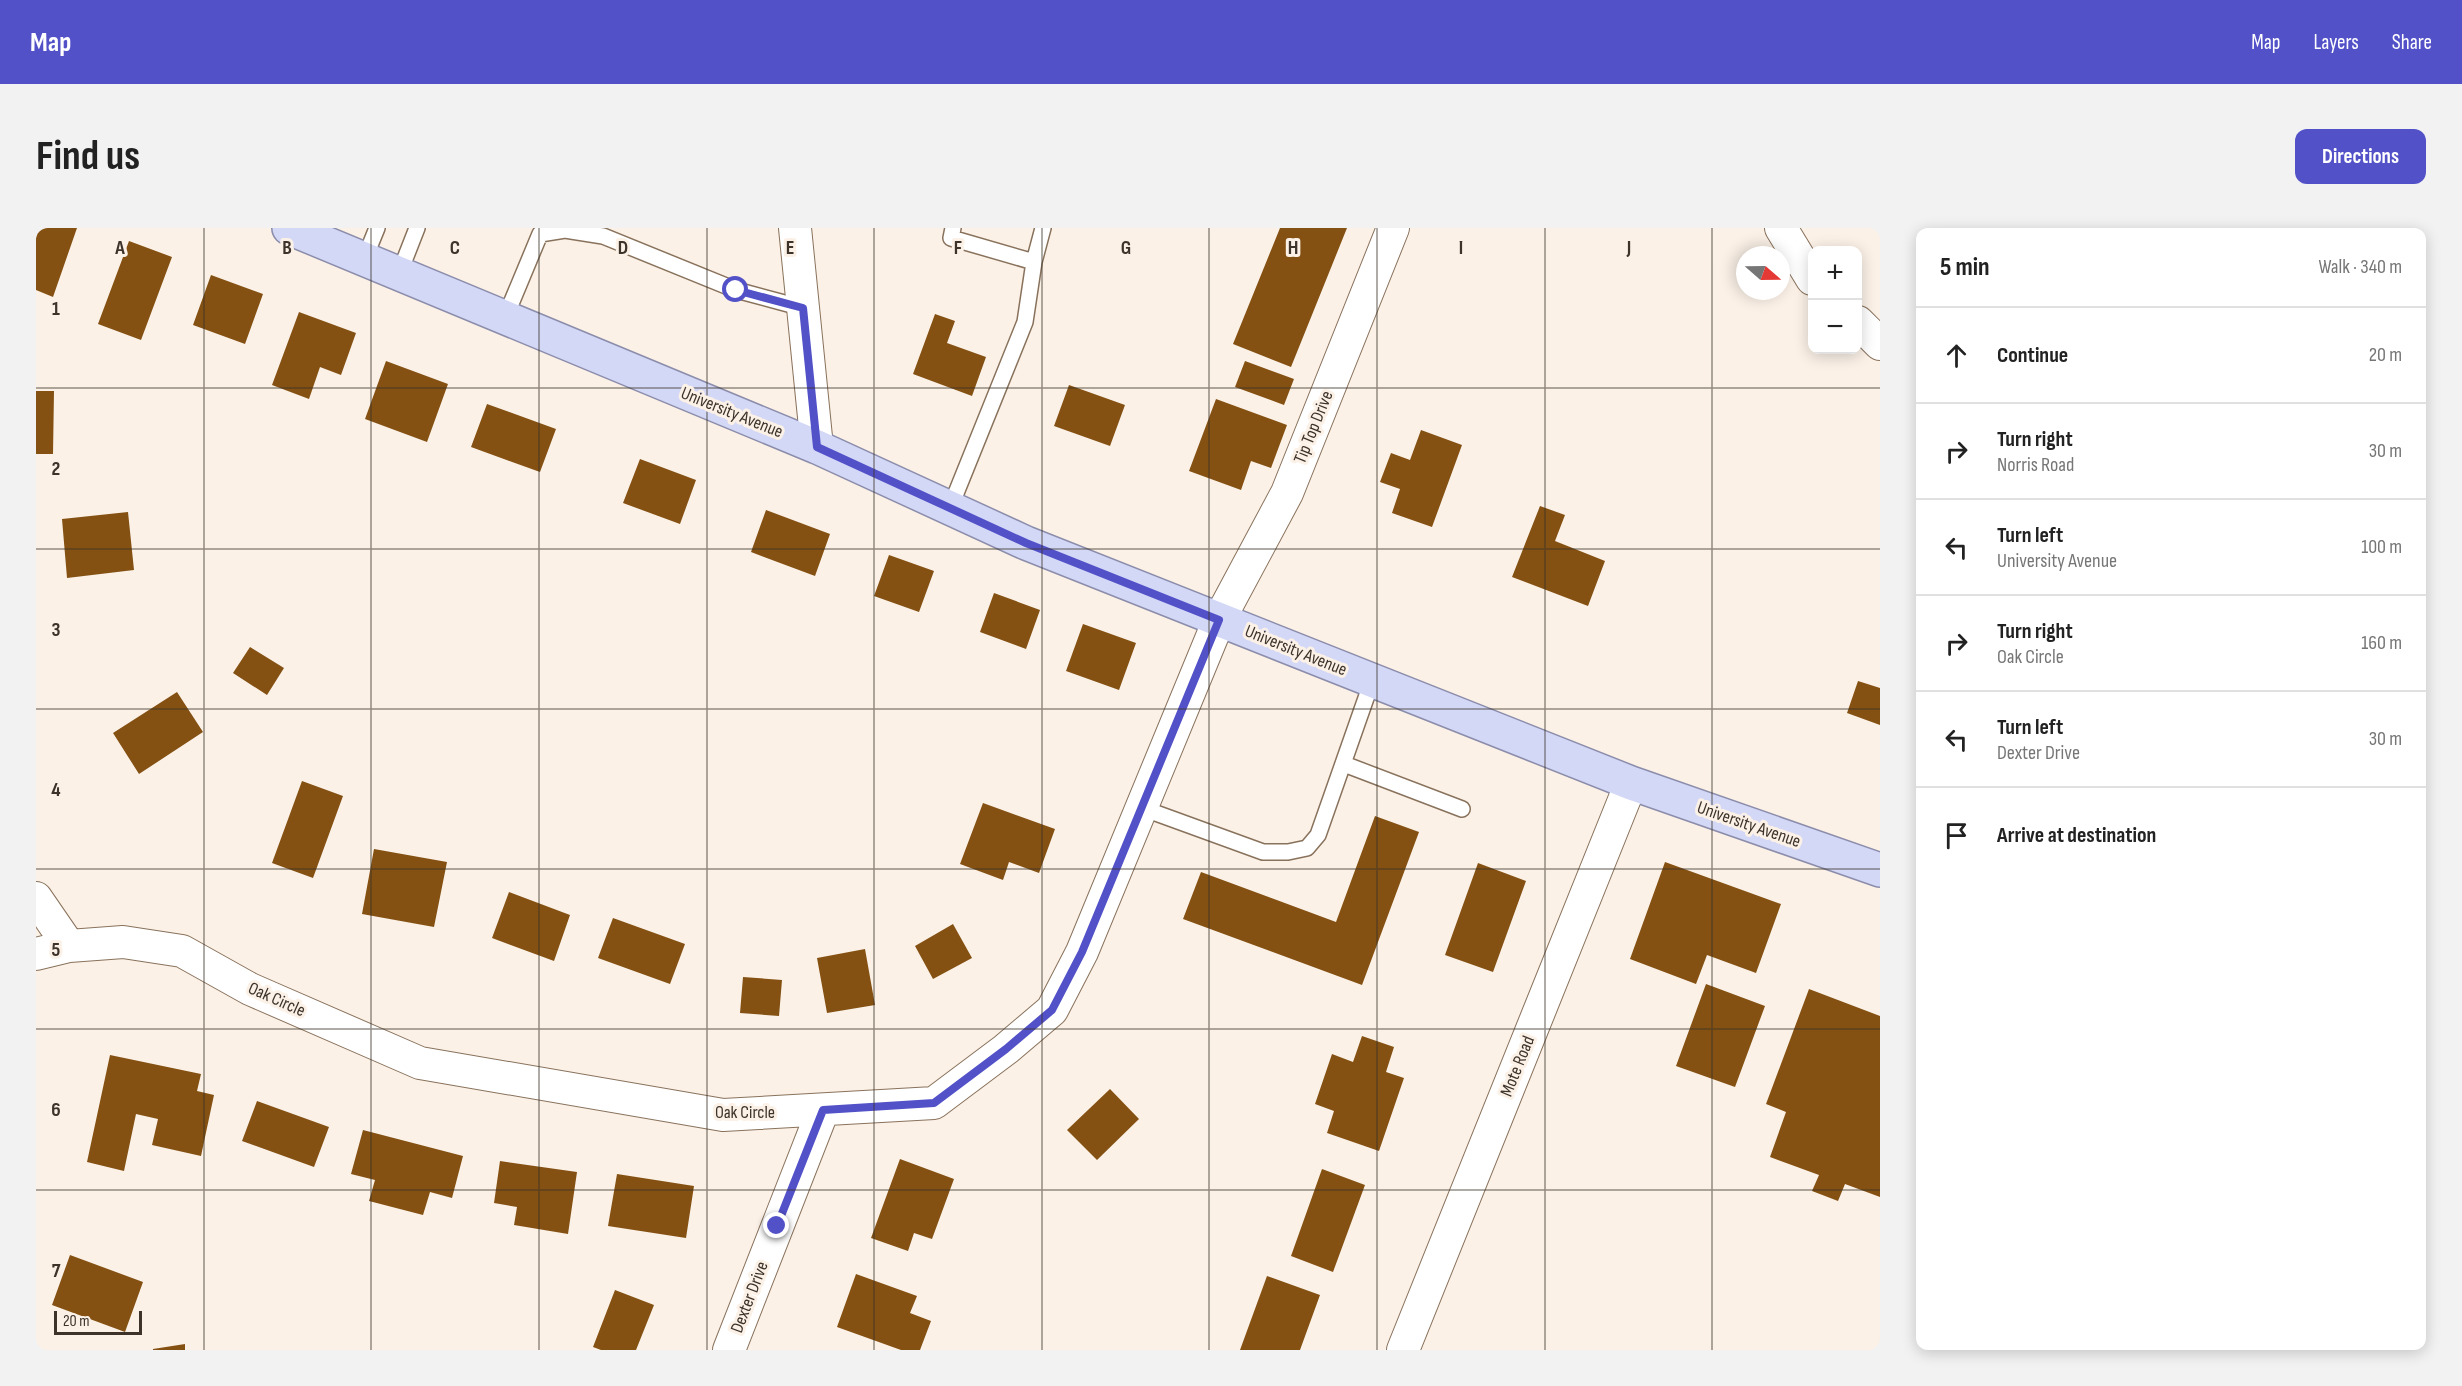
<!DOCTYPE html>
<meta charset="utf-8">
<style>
:root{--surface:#fff;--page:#f2f2f2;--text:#222;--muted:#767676;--line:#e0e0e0;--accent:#5251c8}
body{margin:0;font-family:"Sofia Sans Condensed",sans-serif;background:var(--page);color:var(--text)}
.controls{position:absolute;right:18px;top:18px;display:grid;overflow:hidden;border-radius:12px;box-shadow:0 3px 15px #0003}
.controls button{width:54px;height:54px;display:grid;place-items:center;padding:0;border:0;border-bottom:2px solid var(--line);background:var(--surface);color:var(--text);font:30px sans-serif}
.compass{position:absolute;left:1700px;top:18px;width:54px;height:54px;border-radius:50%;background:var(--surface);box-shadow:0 3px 15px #0003;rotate:110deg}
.scale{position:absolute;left:18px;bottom:15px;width:88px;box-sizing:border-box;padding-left:6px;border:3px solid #3d332a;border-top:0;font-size:16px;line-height:21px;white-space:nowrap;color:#3d332a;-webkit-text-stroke:4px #fbf1e7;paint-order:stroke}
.stop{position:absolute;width:18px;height:18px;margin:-14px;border:4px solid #5251c8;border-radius:50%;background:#fff}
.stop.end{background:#5251c8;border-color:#fff;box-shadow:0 2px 6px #0008}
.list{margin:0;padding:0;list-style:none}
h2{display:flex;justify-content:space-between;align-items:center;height:78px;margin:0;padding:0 24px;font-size:26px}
h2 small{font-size:20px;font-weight:400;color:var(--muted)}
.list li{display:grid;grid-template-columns:39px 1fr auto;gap:18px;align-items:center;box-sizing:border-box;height:96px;padding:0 24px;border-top:2px solid var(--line)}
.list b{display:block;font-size:22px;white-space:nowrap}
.list p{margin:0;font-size:20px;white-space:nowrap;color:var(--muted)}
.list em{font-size:20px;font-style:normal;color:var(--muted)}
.icon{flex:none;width:33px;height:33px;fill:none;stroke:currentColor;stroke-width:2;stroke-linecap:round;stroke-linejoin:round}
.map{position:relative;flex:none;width:1844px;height:1122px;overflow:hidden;border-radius:12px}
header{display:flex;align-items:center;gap:36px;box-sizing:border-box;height:84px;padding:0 30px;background:var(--accent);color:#fff}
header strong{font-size:28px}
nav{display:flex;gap:33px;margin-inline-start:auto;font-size:21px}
.intro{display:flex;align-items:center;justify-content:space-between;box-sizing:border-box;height:144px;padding:0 36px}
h1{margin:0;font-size:42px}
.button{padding:15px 27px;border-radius:12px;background:var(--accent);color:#fff;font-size:21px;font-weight:700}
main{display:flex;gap:36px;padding:0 36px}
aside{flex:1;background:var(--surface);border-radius:12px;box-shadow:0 3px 15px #0003}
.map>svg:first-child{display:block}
.building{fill:#845113}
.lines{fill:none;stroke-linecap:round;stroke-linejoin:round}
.lane-casing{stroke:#89725c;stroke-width:18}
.street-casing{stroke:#89725c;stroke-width:34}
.primary-casing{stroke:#8c8dab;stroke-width:36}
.lane{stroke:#fff;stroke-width:15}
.street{stroke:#fff;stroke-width:32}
.primary{stroke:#d3d8f7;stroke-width:33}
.route{stroke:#5251c8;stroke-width:8}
.grid{fill:none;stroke:#3d332a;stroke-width:1.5;stroke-opacity:0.55}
.labels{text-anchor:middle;stroke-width:6;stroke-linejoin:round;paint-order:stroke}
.street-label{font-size:18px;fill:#3d332a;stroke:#fbf1e7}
.grid-label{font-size:20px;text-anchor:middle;font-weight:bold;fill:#3d332a;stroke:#fbf1e7;stroke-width:6;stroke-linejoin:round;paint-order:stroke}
</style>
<header>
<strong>Map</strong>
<nav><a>Map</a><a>Layers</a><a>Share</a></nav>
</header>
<div class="intro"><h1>Find us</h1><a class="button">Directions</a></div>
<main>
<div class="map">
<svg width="1844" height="1122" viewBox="0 0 1844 1122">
<rect width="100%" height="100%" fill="#fbf1e7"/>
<!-- building -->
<path class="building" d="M0,0H41L17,69L0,62Z
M1244,0H1311L1255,139L1197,116Z
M93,13L136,29L105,112L62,96Z
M175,47L227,66L209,116L157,97Z
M263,84L320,105L305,147L284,139L273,171L236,157Z
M899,86L919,93L911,115L950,129L936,168L877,146Z
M350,133L412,156L391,214L329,191Z
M1209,133L1258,151L1248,177L1199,159Z
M1033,157L1089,177L1074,218L1018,198Z
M0,163H18L17,226H0Z
M1180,171L1251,197L1235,240L1215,233L1205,262L1153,243Z
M451,176L520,201L504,244L435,219Z
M1385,202L1426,217L1396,299L1356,285L1364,261L1344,254L1355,225L1374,232Z
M604,231L660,252L644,296L587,275Z
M1504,278L1529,287L1519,313L1569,333L1552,378L1476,349Z
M730,282L794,306L779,348L715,324Z
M92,284L98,342L31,350L26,291Z
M853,327L898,343L883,384L838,368Z
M958,365L1004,382L990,421L944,404Z
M1047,396L1100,415L1083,462L1030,443Z
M214,419L248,440L231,467L197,445Z
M1822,453L1844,460V497L1811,485Z
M141,464L167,504L103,546L77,505Z
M266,553L307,568L277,650L236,635Z
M947,575L1019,601L1003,645L973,634L967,652L924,636Z
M1339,588L1383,604L1326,757L1147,691L1165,644L1300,694Z
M338,621L411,634L398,699L326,686Z
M1629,634L1745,676L1720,745L1671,727L1660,756L1594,731Z
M1442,635L1490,653L1457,744L1409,727Z
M473,664L534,687L518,733L456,710Z
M577,690L649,716L634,756L562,730Z
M917,696L936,730L897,751L879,718Z
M829,721L839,777L791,785L781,730Z
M707,749L746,752L743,788L704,785Z
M1670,756L1729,778L1699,859L1640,838Z
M1773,761L1844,788V969L1809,956L1802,973L1776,963L1783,947L1734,929L1750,884L1730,876Z
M1326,808L1358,819L1350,844L1368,850L1343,923L1291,905L1298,883L1279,876L1296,826L1317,834Z
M74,827L165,846L161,863L178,867L165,928L116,917L122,891L100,886L88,943L51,934Z
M1074,861L1103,891L1061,932L1031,902Z
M221,873L293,899L278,939L206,913Z
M327,902L427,928L416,970L394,964L387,987L333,973L339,952L315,946Z
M864,931L918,951L896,1011L878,1005L872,1023L835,1010Z
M464,933L541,944L532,1006L478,997L481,979L458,975Z
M1286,941L1329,957L1297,1044L1255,1028Z
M581,946L658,958L650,1010L572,998Z
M34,1027L107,1054L89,1104L16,1077Z
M820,1046L881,1068L874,1085L895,1093L884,1122H865L801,1099Z
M1231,1048L1284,1067L1264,1122H1204Z
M579,1062L618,1077L600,1122H565L557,1119Z
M149,1116V1122H117V1121Z"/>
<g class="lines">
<!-- lane casing -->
<g class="lane-casing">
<path id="lane" d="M917,0L915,10L998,34L1007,0
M328,32L341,0
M363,46L381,0
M469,90L504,6L529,2L567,8L700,62L767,80
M914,280L989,94L998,34
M1308,536L1426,581
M1106,580L1227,624H1252L1271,620L1282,607L1336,453"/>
</g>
<!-- street casing -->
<g class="street-casing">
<path id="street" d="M759,0L781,219
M1745,0L1776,51
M1822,94L1844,116
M0,670L33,718
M0,726L33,718L87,714L146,723L214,761L384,835L687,887L898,875L970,821L1016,782L1046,724L1183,392L1251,265L1357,0
M693,1122L787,882
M1367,1122L1595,555"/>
</g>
<!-- primary casing -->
<g class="primary-casing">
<path id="primary" d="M253,0L781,219L990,315L1595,555L1844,642"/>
</g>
<!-- lane -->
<use href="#lane" class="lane"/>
<!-- street -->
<use href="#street" class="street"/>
<!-- primary -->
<use href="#primary" class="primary"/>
</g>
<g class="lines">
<!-- route -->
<path class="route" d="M700,62L767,80L781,219L990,315L1183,392L1046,724L1016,782L970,821L898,875L787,882L741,998"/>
</g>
<!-- grid -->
<path class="grid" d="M168,0V1122M335,0V1122M503,0V1122M671,0V1122M838,0V1122M1006,0V1122M1173,0V1122M1341,0V1122M1509,0V1122M1676,0V1122M0,160H1844M0,321H1844M0,481H1844M0,641H1844M0,801H1844M0,962H1844"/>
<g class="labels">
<!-- street labels -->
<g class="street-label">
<text transform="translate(696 184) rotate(22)" y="6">University Avenue</text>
<text transform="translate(1277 199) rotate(-68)" y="6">Tip Top Drive</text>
<text transform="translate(1260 422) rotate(22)" y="6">University Avenue</text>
<text transform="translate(1713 596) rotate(19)" y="6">University Avenue</text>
<text transform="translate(241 771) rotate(24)" y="6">Oak Circle</text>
<text transform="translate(1481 838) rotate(-68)" y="6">Mote Road</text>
<text x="709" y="890">Oak Circle</text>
<text transform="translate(713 1069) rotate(-69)" y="6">Dexter Drive</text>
</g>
</g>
<g class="grid-label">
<text x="84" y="26">A</text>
<text x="251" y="26">B</text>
<text x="419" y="26">C</text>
<text x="587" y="26">D</text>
<text x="754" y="26">E</text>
<text x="922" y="26">F</text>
<text x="1090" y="26">G</text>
<text x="1257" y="26">H</text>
<text x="1425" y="26">I</text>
<text x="1593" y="26">J</text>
<text x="20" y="87">1</text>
<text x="20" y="247">2</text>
<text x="20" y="408">3</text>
<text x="20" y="568">4</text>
<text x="20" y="728">5</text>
<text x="20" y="888">6</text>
<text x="20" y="1049">7</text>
</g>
</svg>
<div class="controls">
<button>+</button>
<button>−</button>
</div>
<svg class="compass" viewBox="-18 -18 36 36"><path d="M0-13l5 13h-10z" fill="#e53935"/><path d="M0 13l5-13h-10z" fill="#767676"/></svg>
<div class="scale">20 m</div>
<div class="stop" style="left:700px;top:62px"></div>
<div class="stop end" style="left:741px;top:998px"></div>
</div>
<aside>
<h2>5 min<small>Walk · 340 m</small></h2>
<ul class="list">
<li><svg class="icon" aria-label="ahead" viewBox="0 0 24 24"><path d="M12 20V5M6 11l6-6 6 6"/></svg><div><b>Continue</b></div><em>20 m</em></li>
<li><svg class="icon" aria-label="right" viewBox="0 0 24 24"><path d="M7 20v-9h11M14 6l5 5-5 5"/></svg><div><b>Turn right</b><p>Norris Road</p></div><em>30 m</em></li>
<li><svg class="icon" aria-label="left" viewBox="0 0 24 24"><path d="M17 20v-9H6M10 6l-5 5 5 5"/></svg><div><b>Turn left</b><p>University Avenue</p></div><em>100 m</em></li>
<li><svg class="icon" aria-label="right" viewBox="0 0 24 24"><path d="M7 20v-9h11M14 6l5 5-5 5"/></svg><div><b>Turn right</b><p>Oak Circle</p></div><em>160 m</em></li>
<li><svg class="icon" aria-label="left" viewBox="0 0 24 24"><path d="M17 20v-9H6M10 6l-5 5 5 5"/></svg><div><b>Turn left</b><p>Dexter Drive</p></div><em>30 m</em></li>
<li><svg class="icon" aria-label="arrive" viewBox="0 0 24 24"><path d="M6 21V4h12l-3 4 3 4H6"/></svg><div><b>Arrive at destination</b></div></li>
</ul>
</aside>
</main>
